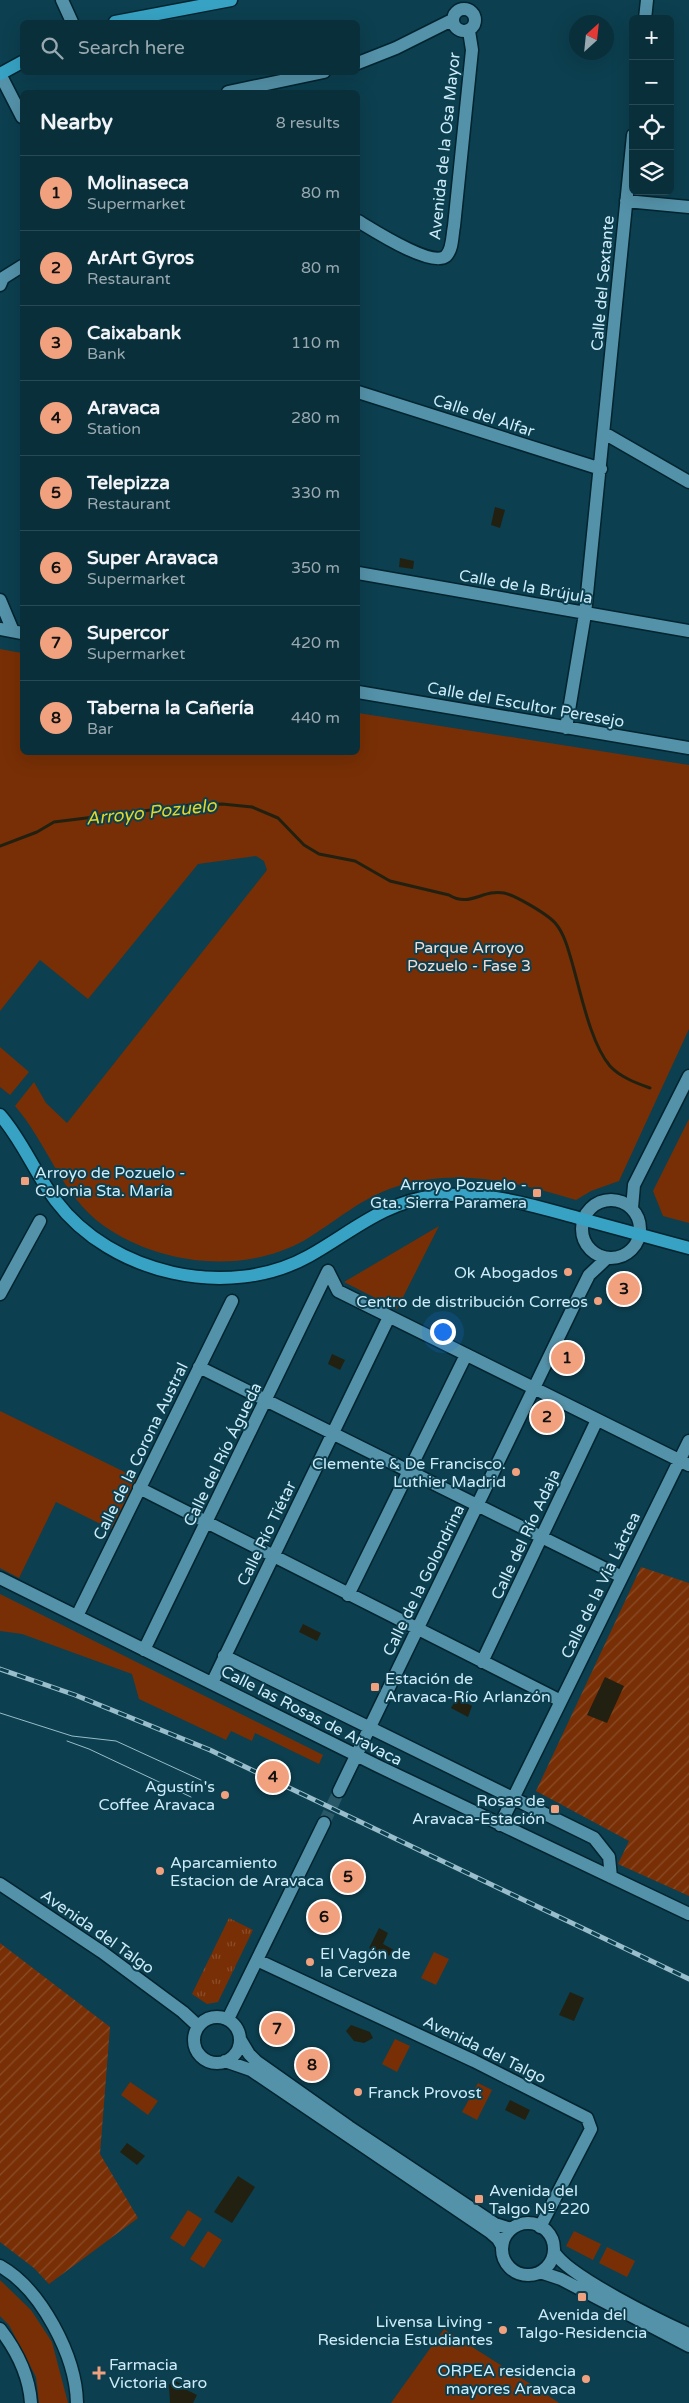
<!DOCTYPE html>
<meta charset="utf-8">
<style>
:root{--surface:#092f3b;--page:#173b46;--text:#f1f3f6;--muted:#99a9af;--line:#294a55;--accent:#f2a17e}
body{margin:0;font-family:"Varela Round",sans-serif;background:var(--page);color:var(--text)}
.controls{position:absolute;right:15px;top:15px;display:grid;overflow:hidden;border-radius:8px;box-shadow:0 5px 20px #0002}
.controls button{width:45px;height:45px;display:grid;place-items:center;padding:0;border:0;border-bottom:1px solid var(--line);background:var(--surface);color:var(--text);font:25px sans-serif}
.compass{position:absolute;left:569px;top:15px;width:45px;height:45px;border-radius:50%;background:var(--surface);box-shadow:0 5px 20px #0002;rotate:27deg}
.you{position:absolute;left:442px;top:1331px;width:18px;height:18px;margin:-12px;border:4px solid #fff;border-radius:50%;background:#1a73e8;box-shadow:0 0 0 8px #1a73e833}
.badge{display:grid;place-items:center;width:32px;height:32px;border-radius:50%;background:var(--accent);color:#111;font-size:16px;font-weight:700}
.pin{position:absolute;translate:-50% -50%;border:2px solid #fff;box-shadow:0 1px 5px #0006}
.list{margin:0;padding:0;list-style:none}
h2{display:flex;justify-content:space-between;align-items:center;height:65px;margin:0;padding:0 20px;font-size:21px}
h2 small{font-size:16px;font-weight:400;color:var(--muted)}
.list li{display:grid;grid-template-columns:32px 1fr auto;gap:15px;align-items:center;box-sizing:border-box;height:75px;padding:0 20px;border-top:1px solid var(--line)}
.list b{display:block;font-size:19px;white-space:nowrap}
.list p{margin:0;font-size:16px;white-space:nowrap;color:var(--muted)}
.list em{font-size:16px;font-style:normal;color:var(--muted)}
.icon{flex:none;width:28px;height:28px;fill:none;stroke:currentColor;stroke-width:2;stroke-linecap:round;stroke-linejoin:round}
.map{position:relative;flex:none;width:689px;height:2403px;overflow:hidden}
.search{position:absolute;background:var(--surface);box-shadow:0 5px 20px #0002;left:20px;top:20px;width:340px;height:55px;display:flex;align-items:center;gap:12px;box-sizing:border-box;padding:0 18px;border-radius:8px;color:var(--muted);font-size:19px}
.panel{position:absolute;background:var(--surface);box-shadow:0 5px 20px #0002;left:20px;top:90px;width:340px;height:665px;border-radius:8px}
.map>svg:first-child{display:block}
.grass{fill:url(#grass-tufts)}
.park{fill:#782f05}
.garden{fill:url(#garden-furrows)}
.water{fill:#222111}
.lines{fill:none;stroke-linecap:round;stroke-linejoin:round}
.stream{stroke:#222111;stroke-width:3}
.minor-tunnel{stroke:#295968;stroke-width:12;stroke-dasharray:12 6;stroke-linecap:butt}
.minor-casing{stroke:#02242f;stroke-width:15}
.major-casing{stroke:#02242f;stroke-width:15}
.minor{stroke:#5492a9;stroke-width:12}
.major{stroke:#37a2c3;stroke-width:12}
.tram{stroke:#99bdca;stroke-width:1}
.rail-casing{stroke:#99bdca;stroke-width:5}
.rail{stroke:#0c3f4f;stroke-width:3;stroke-dasharray:9;stroke-linecap:butt}
.poi-dot{fill:#f2a17e;stroke:#0c3f4f;stroke-width:2}
.labels{text-anchor:middle;stroke-width:4;stroke-linejoin:round;paint-order:stroke}
.street-label{font-size:16px;fill:#cdecf8;stroke:#0c3f4f}
.park-label{font-size:16px;fill:#f6dacf;stroke:#0c3f4f}
.poi-label{font-size:16px;fill:#cdecf8;stroke:#0c3f4f;text-anchor:end}
.water-label{font-size:18px;font-style:italic;fill:#e4d528;stroke:#0c3f4f}
</style>
<div class="map">
<svg width="689" height="2403" viewBox="0 0 689 2403">
<defs>
<pattern id="grass-tufts" width="24" height="20" patternUnits="userSpaceOnUse" patternTransform="scale(1.25)"><rect width="24" height="20" fill="#782f05"/><path d="M3 7l-1-3M5 7V3M7 7l1-3M15 17l-1-3M17 17v-4M19 17l1-3" fill="none" stroke="#8a4d2a"/></pattern>
<pattern id="garden-furrows" width="10" height="10" patternUnits="userSpaceOnUse" patternTransform="scale(1.25)"><rect width="10" height="10" fill="#782f05"/><path d="M-1 1l2-2M0 10L10 0M9 11l2-2" fill="none" stroke="#8a4d2a"/></pattern>
</defs>
<rect width="100%" height="100%" fill="#0c3f4f"/>
<!-- grass -->
<path class="grass" d="M229,1918L253,1930L218,2002L207,2004L192,1994Z"/>
<!-- park -->
<path class="park" d="M0,649L22,653V752H358V713L689,765V1029L619,1181L591,1191L576,1200C516,1182 458,1167 395,1187C361,1198 335,1222 305,1240C243,1275 160,1265 104,1226C61,1195 48,1144 15,1106L34,1082L46,1103L67,1123L267,870L264,861L256,856L198,864L88,999L40,960L0,1011Z
M0,1047L29,1072L10,1095L0,1087Z
M689,1119V1223L663,1216L653,1191Z
M439,1226L397,1309L344,1282Z
M0,1411L141,1480L115,1531L56,1502L19,1578L0,1568Z
M0,1594L323,1755L319,1764L255,1733L252,1741L231,1731L226,1740L139,1699L132,1674L22,1634L0,1631Z
M434,1952L449,1959L436,1985L421,1978Z
M395,2039L410,2046L397,2072L382,2064Z
M130,2082L158,2101L148,2115L121,2095Z
M478,2083L492,2090L477,2120L462,2112Z
M188,2210L202,2219L184,2247L170,2238Z
M208,2231L222,2240L204,2268L190,2259Z
M574,2231L601,2244L593,2260L566,2246Z
M607,2247L635,2261L627,2277L599,2263Z
M0,2280L31,2310L52,2342L68,2403H39L36,2377L9,2325L0,2316Z
M444,2329L543,2392L559,2403H391Z"/>
<!-- garden -->
<path class="garden" d="M641,1567L689,1583V1896L618,1864L629,1841L536,1791Z
M0,1943L110,2027L100,2154L138,2218L49,2284L34,2268L0,2242Z"/>
<!-- water -->
<path class="water" d="M495,507L505,510L500,528L491,525Z
M400,558L414,561L413,569L399,567Z
M332,1354L345,1360L340,1370L328,1364Z
M303,1624L321,1633L317,1641L299,1632Z
M605,1677L624,1686L607,1723L587,1715Z
M457,1698L472,1706L468,1717L451,1708Z
M379,1928L388,1933L383,1944L394,1950L391,1956L389,1955L387,1957L369,1948Z
M570,1992L584,1998L574,2021L559,2015Z
M351,2025L370,2032L373,2038L364,2043L354,2041L346,2031Z
M510,2100L530,2110L525,2120L505,2110Z
M127,2143L145,2156L137,2165L120,2152Z
M238,2176L255,2187L232,2223L214,2212Z
M172,2379L181,2384V2390L185,2389L197,2395L193,2403H170L169,2385Z"/>
<g class="lines">
<!-- stream -->
<path class="stream" d="M0,846L37,832L54,822L191,805L222,804L252,807L278,818L304,845L319,854L355,861L390,881L449,895C470,908 482,889 504,893C515,895 549,915 556,924C565,935 569,952 573,966C581,994 591,1044 610,1066C620,1077 636,1083 650,1088"/>
<!-- minor-tunnel -->
<path class="minor-tunnel" d="M324,1823L339,1791"/>
<!-- minor casing -->
<g class="minor-casing">
<path id="minor" d="M62,0L72,22
M453 20a11 11 0 1 1 22 0a11 11 0 1 1-22 0Z
M645,19L647,0
M358,63L396,48L452,20
M0,74L22,117
M228,92L324,72
M626,201L689,207
M358,221C373,230 432,268 446,256C453,249 452,235 454,226L472,50L469,31
M0,285L3,278L22,266
M358,392L601,469
M604,433L689,482
M358,573L689,631
M0,600L13,631
M0,629L22,633
M358,692L689,748
M566,728L585,614L633,135
M582 1229a29 29 0 1 1 58 0a29 29 0 1 1-58 0Z
M632,1208L634,1185L689,1076
M328,1271L338,1291L689,1465
M0,1294L40,1221
M199,1367L622,1577
M139,1488L561,1701
M0,1578L378,1766L689,1914
M348,1595L466,1355
M77,1616L232,1301
M144,1650L328,1271
M224,1656L594,1838L609,1857L611,1877
M482,1662L597,1420
M212,1683L389,1317
M339,1791L578,1297L589,1275L607,1258
M500,1825L689,1441
M0,1884L102,1952L183,2012L198,2026
M257,1960L474,2061L587,2118L591,2129L540,2227
M194 2040a23 23 0 1 1 46 0a23 23 0 1 1-46 0Z
M228,2019L324,1823
M240,2039L249,2054L257,2062L349,2127L495,2224L511,2229
M225,2061L251,2070L490,2232L498,2239L502,2246
M502 2249a26 26 0 1 1 52 0a26 26 0 1 1-52 0Z
M554,2252C568,2276 660,2321 689,2334
M0,2266C41,2289 76,2356 77,2403
M540,2272L561,2279L689,2346
M0,2329C17,2351 29,2374 31,2403"/>
</g>
<!-- major casing -->
<g class="major-casing">
<path id="major" d="M115,22L231,0
M0,74L22,62
M0,1115C23,1141 35,1174 56,1201C111,1274 228,1301 309,1256C352,1232 383,1202 435,1196C485,1190 535,1206 582,1219C618,1229 653,1238 689,1248"/>
</g>
<!-- minor -->
<use href="#minor" class="minor"/>
<!-- major -->
<use href="#major" class="major"/>
<!-- tram -->
<path class="tram" d="M0,1713L72,1736L116,1741L201,1780
M67,1741L89,1749L191,1797"/>
<!-- rail casing -->
<g class="rail-casing">
<path id="rail" d="M0,1669L75,1695L210,1750L689,1979"/>
</g>
<!-- rail -->
<use href="#rail" class="rail"/>
</g>
<!-- markers -->
<g class="poi-dot">
<rect x="20" y="1176" width="10" height="10" rx="2.5"/>
<rect x="532" y="1188" width="10" height="10" rx="2.5"/>
<circle cx="568" cy="1272" r="5"/>
<circle cx="598" cy="1301" r="5"/>
<circle cx="516" cy="1472" r="5"/>
<rect x="370" y="1682" width="10" height="10" rx="2.5"/>
<circle cx="225" cy="1795" r="5"/>
<rect x="550" y="1804" width="10" height="10" rx="2.5"/>
<circle cx="160" cy="1871" r="5"/>
<circle cx="310" cy="1962" r="5"/>
<circle cx="358" cy="2092" r="5"/>
<rect x="474" y="2194" width="10" height="10" rx="2.5"/>
<rect x="577" y="2292" width="10" height="10" rx="2.5"/>
<circle cx="503" cy="2330" r="5"/>
<path d="M96.5 2365.5h5v5h5v5h-5v5h-5v-5h-5v-5h5z"/>
<circle cx="586" cy="2379" r="5"/>
</g>
<g class="labels">
<!-- street labels -->
<g class="street-label">
<text transform="translate(444 146) rotate(-84)" y="6">Avenida de la Osa Mayor</text>
<text transform="translate(602 283) rotate(-85)" y="6">Calle del Sextante</text>
<text transform="translate(484 415) rotate(18)" y="6">Calle del Alfar</text>
<text transform="translate(526 586) rotate(10)" y="6">Calle de la Brújula</text>
<text transform="translate(526 704) rotate(10)" y="6">Calle del Escultor Peresejo</text>
<text transform="translate(140 1451) rotate(-64)" y="6">Calle de la Corona Austral</text>
<text transform="translate(222 1454) rotate(-64)" y="6">Calle del Río Águeda</text>
<text transform="translate(266 1533) rotate(-64)" y="6">Calle Río Tiétar</text>
<text transform="translate(525 1534) rotate(-65)" y="6">Calle del Río Adaja</text>
<text transform="translate(423 1580) rotate(-64)" y="6">Calle de la Golondrina</text>
<text transform="translate(600 1585) rotate(-64)" y="6">Calle de la Vía Láctea</text>
<text transform="translate(312 1715) rotate(27)" y="6">Calle las Rosas de Aravaca</text>
<text transform="translate(98 1931) rotate(35)" y="6">Avenida del Talgo</text>
<text transform="translate(485 2049) rotate(26)" y="6">Avenida del Talgo</text>
</g>
<!-- park labels -->
<g class="park-label">
<text x="469" y="953">Parque Arroyo<tspan x="469" dy="18">Pozuelo - Fase 3</tspan></text>
</g>
<!-- poi labels -->
<g class="poi-label">
<text x="35" y="1178" text-anchor="start">Arroyo de Pozuelo -<tspan x="35" dy="18">Colonia Sta. María</tspan></text>
<text x="527" y="1190">Arroyo Pozuelo -<tspan x="527" dy="18">Gta. Sierra Paramera</tspan></text>
<text x="558" y="1278">Ok Abogados</text>
<text x="588" y="1307">Centro de distribución Correos</text>
<text x="506" y="1469">Clemente &amp; De Francisco.<tspan x="506" dy="18">Luthier Madrid</tspan></text>
<text x="385" y="1684" text-anchor="start">Estación de<tspan x="385" dy="18">Aravaca-Río Arlanzón</tspan></text>
<text x="215" y="1792">Agustín's<tspan x="215" dy="18">Coffee Aravaca</tspan></text>
<text x="545" y="1806">Rosas de<tspan x="545" dy="18">Aravaca-Estación</tspan></text>
<text x="170" y="1868" text-anchor="start">Aparcamiento<tspan x="170" dy="18">Estacion de Aravaca</tspan></text>
<text x="320" y="1959" text-anchor="start">El Vagón de<tspan x="320" dy="18">la Cerveza</tspan></text>
<text x="368" y="2098" text-anchor="start">Franck Provost</text>
<text x="489" y="2196" text-anchor="start">Avenida del<tspan x="489" dy="18">Talgo Nº 220</tspan></text>
<text x="582" y="2320" text-anchor="middle">Avenida del<tspan x="582" dy="18">Talgo-Residencia</tspan></text>
<text x="493" y="2327">Livensa Living -<tspan x="493" dy="18">Residencia Estudiantes</tspan></text>
<text x="109" y="2370" text-anchor="start">Farmacia<tspan x="109" dy="18">Victoria Caro</tspan></text>
<text x="576" y="2376">ORPEA residencia<tspan x="576" dy="18">mayores Aravaca</tspan></text>
</g>
<!-- water labels -->
<g class="water-label">
<text transform="translate(151 812) rotate(-6)" y="6">Arroyo Pozuelo</text>
</g>
</g>
</svg>
<div class="controls">
<button>+</button>
<button>−</button>
<button><svg class="icon" aria-label="locate" viewBox="0 0 24 24"><circle cx="12" cy="12" r="6"/><path d="M12 2v4M12 18v4M2 12h4M18 12h4"/></svg></button>
<button><svg class="icon" aria-label="layers" viewBox="0 0 24 24"><path d="M12 4l9 5-9 5-9-5zM3 14l9 5 9-5"/></svg></button>
</div>
<svg class="compass" viewBox="-18 -18 36 36"><path d="M0-13l5 13h-10z" fill="#e53935"/><path d="M0 13l5-13h-10z" fill="#99a9af"/></svg>
<div class="you"></div>
<div class="pin badge" style="left:567px;top:1358px">1</div>
<div class="pin badge" style="left:547px;top:1417px">2</div>
<div class="pin badge" style="left:624px;top:1289px">3</div>
<div class="pin badge" style="left:273px;top:1777px">4</div>
<div class="pin badge" style="left:348px;top:1877px">5</div>
<div class="pin badge" style="left:324px;top:1917px">6</div>
<div class="pin badge" style="left:277px;top:2029px">7</div>
<div class="pin badge" style="left:312px;top:2065px">8</div>
<div class="search"><svg class="icon" aria-label="search" viewBox="0 0 24 24"><circle cx="10" cy="10" r="6"/><path d="M15 15l6 6"/></svg>Search here</div>
<section class="panel">
<h2>Nearby<small>8 results</small></h2>
<ul class="list">
<li><span class="badge">1</span><div><b>Molinaseca</b><p>Supermarket</p></div><em>80 m</em></li>
<li><span class="badge">2</span><div><b>ArArt Gyros</b><p>Restaurant</p></div><em>80 m</em></li>
<li><span class="badge">3</span><div><b>Caixabank</b><p>Bank</p></div><em>110 m</em></li>
<li><span class="badge">4</span><div><b>Aravaca</b><p>Station</p></div><em>280 m</em></li>
<li><span class="badge">5</span><div><b>Telepizza</b><p>Restaurant</p></div><em>330 m</em></li>
<li><span class="badge">6</span><div><b>Super Aravaca</b><p>Supermarket</p></div><em>350 m</em></li>
<li><span class="badge">7</span><div><b>Supercor</b><p>Supermarket</p></div><em>420 m</em></li>
<li><span class="badge">8</span><div><b>Taberna la Cañería</b><p>Bar</p></div><em>440 m</em></li>
</ul>
</section>
</div>
